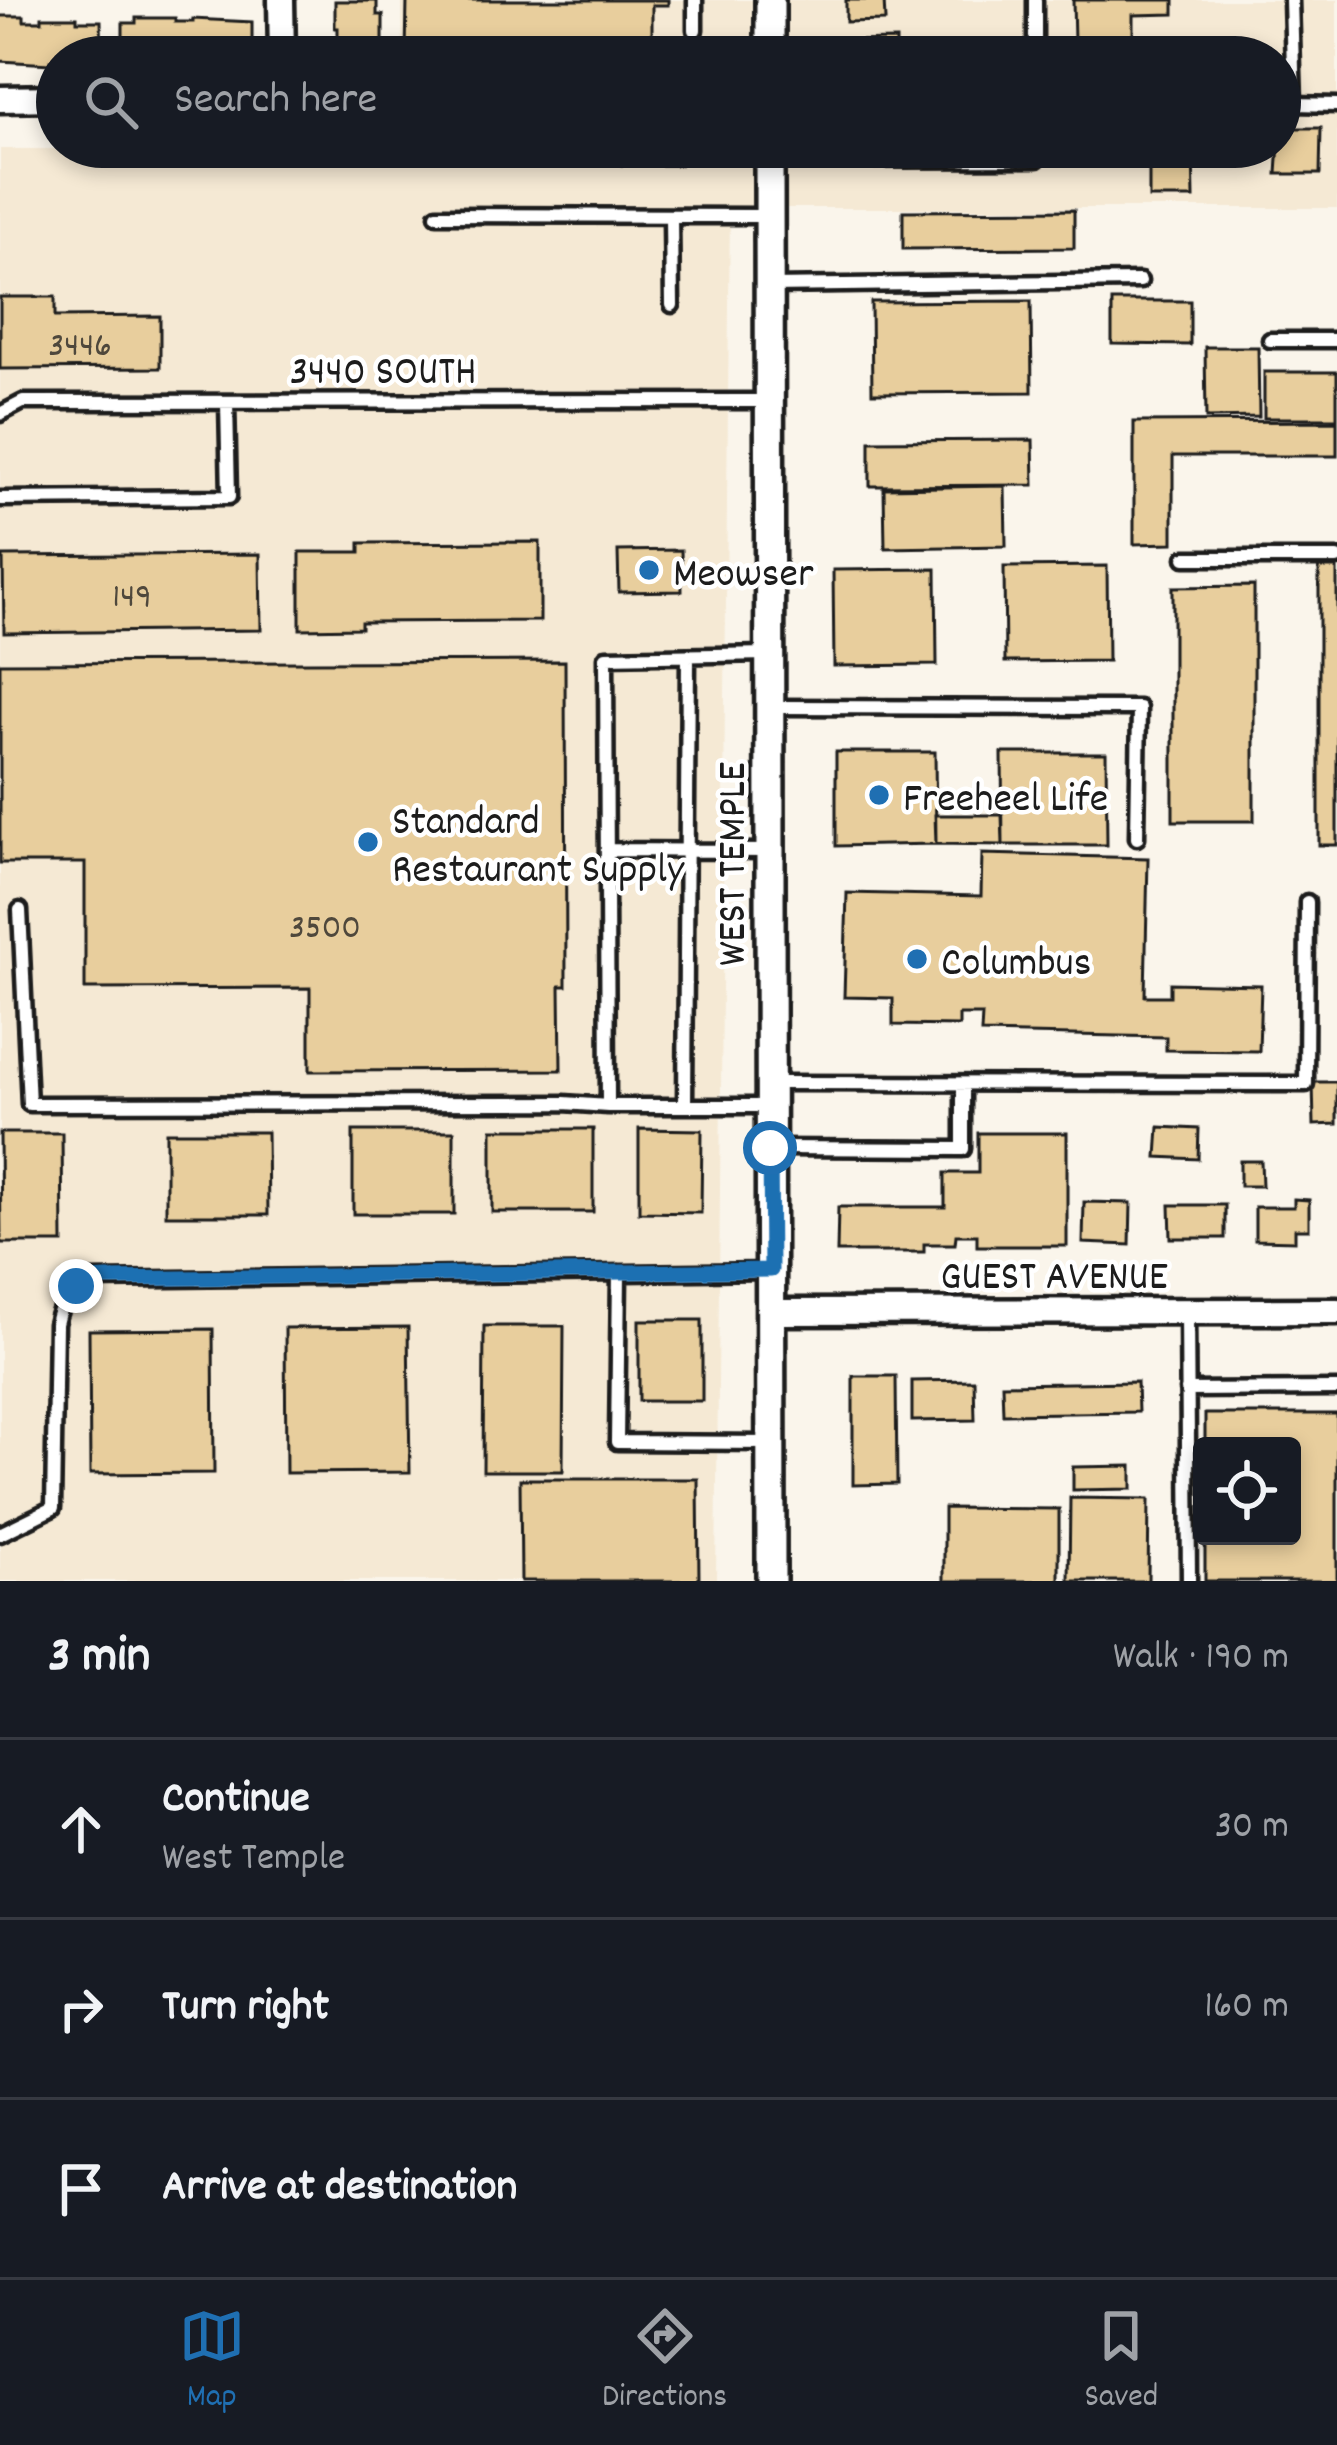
<!DOCTYPE html>
<meta charset="utf-8">
<style>
:root{--surface:#171b24;--page:#242831;--text:#f1f3f6;--muted:#9ea1a6;--line:#363941;--accent:#1f6fb2}
body{margin:0;font-family:Dekko,sans-serif;background:var(--page);color:var(--text)}
.controls{position:absolute;right:36px;bottom:36px;display:grid;overflow:hidden;border-radius:12px;box-shadow:0 6px 18px #0003}
.controls button{width:108px;height:108px;display:grid;place-items:center;padding:0;border:0;border-bottom:3px solid var(--line);background:var(--surface);color:var(--text);font:60px sans-serif}
.stop{position:absolute;width:36px;height:36px;margin:-27px;border:9px solid #1f6fb2;border-radius:50%;background:#fff}
.stop.end{background:#1f6fb2;border-color:#fff;box-shadow:0 3px 12px #0008}
.list{margin:0;padding:0;list-style:none}
h2{display:flex;justify-content:space-between;align-items:center;height:156px;margin:0;padding:0 48px;font-size:51px}
h2 small{font-size:39px;font-weight:400;color:var(--muted)}
.list li{display:grid;grid-template-columns:78px 1fr auto;gap:36px;align-items:center;box-sizing:border-box;height:180px;padding:0 48px;border-top:3px solid var(--line)}
.list b{display:block;font-size:45px;white-space:nowrap}
.list p{margin:0;font-size:39px;white-space:nowrap;color:var(--muted)}
.list em{font-size:39px;font-style:normal;color:var(--muted)}
.icon{flex:none;width:66px;height:66px;fill:none;stroke:currentColor;stroke-width:2;stroke-linecap:round;stroke-linejoin:round}
.map{position:relative;flex:none;width:1337px;height:1581px;overflow:hidden}
.search{position:absolute;background:var(--surface);box-shadow:0 6px 18px #0003;left:36px;right:36px;top:36px;height:132px;display:flex;align-items:center;gap:30px;box-sizing:border-box;padding:0 42px;border-radius:66px;color:var(--muted);font-size:45px}
.sheet{height:696px;background:var(--surface)}
nav{display:flex;justify-content:space-around;align-items:center;box-sizing:border-box;height:168px;border-top:3px solid var(--line);background:var(--surface);font-size:33px;color:var(--muted)}
nav a{display:grid;justify-items:center;gap:6px}
nav .on{color:var(--accent)}
.map>svg:first-child{display:block}
.built{fill:#f5e9d4}
.building{fill:#e8ce9d;stroke:#1c1c1c;stroke-width:3}
.lines{fill:none;stroke-linecap:round;stroke-linejoin:round}
.service-casing{stroke:#1c1c1c;stroke-width:21}
.minor-casing{stroke:#1c1c1c;stroke-width:33}
.tertiary-casing{stroke:#1c1c1c;stroke-width:36}
.service{stroke:#fff;stroke-width:12}
.minor{stroke:#fff;stroke-width:24}
.tertiary{stroke:#fff;stroke-width:27}
.route{stroke:#1f6fb2;stroke-width:15}
.poi-dot{fill:#1f6fb2;stroke:#fff;stroke-width:4.5}
.labels{text-anchor:middle;stroke-width:9;stroke-linejoin:round;paint-order:stroke}
.number-label{font-size:36px;fill:#4f483c}
.street-label{font-size:42px;fill:#1c1c1c;stroke:#fff}
.poi-label{font-size:42px;fill:#1c1c1c;stroke:#fff;text-anchor:start}
</style>
<div class="map">
<svg width="1337" height="1581" viewBox="0 0 1337 1581">
<rect width="100%" height="100%" fill="#faf5eb"/>
<filter id="ink" filterUnits="userSpaceOnUse"><feTurbulence type="fractalNoise" baseFrequency=".00833" numOctaves="2"/><feDisplacementMap in="SourceGraphic" scale="24" xChannelSelector="R" yChannelSelector="G"/><feConvolveMatrix kernelMatrix="1 2 1 2 8 2 1 2 1" color-interpolation-filters="sRGB"/></filter>
<g filter="url(#ink)">
<!-- built -->
<path class="built" d="M402,0H1337V208H730L716,1581H0V149L1280,147V57H403Z"/>
<!-- building -->
<path class="building" d="M407,0H668V5H652V56H406Z
M846,0H884L885,21L846,22Z
M1073,0H1174V14L1133,15V57H1058L1057,41H1074Z
M335,1H377V15H383V53H378V57H335V52H338V28H335Z
M0,16H24V21H42V17H77V21H101L102,57H57V61H50V64L0,61Z
M136,18H175V22H193V19L252,22V57H123V23H136Z
M896,40V57H845V41Z
M1280,128H1321L1320,174H1277Z
M622,147H679V165H622Z
M1149,150H1193L1194,198H1149Z
M1074,210V248L903,249V211Z
M0,297H55V317L160,316V368L0,369Z
M1031,301L1032,392L872,393L871,302Z
M1112,301H1190V345L1112,344Z
M1205,347H1258L1259,417L1206,418Z
M1264,372H1337V418H1264Z
M1337,421V456H1173V543L1134,544V422Z
M1033,440L1034,485L870,486V441Z
M1005,486L1006,546L885,548L884,488Z
M540,542V621L361,622V628L300,629V552H360V543Z
M681,550L682,591L619,592L618,551Z
M260,554L261,630L4,633L3,556Z
M1107,566L1108,661L1005,662L1004,567Z
M1319,568H1337V845H1319Z
M936,569L937,665L834,666L833,570Z
M1254,586V821H1173V587Z
M565,661L566,986H560L561,1070L310,1071V988L85,989V863H0V663Z
M836,752H935L936,844L836,846Z
M1002,753H1106L1107,845H1003Z
M935,815H1002L1003,845L936,844Z
M982,854L1148,858L1145,996H1170V983L1261,985L1259,1051L1166,1050V1037L981,1033L982,1015H959V1026L893,1025V998L844,997L847,893L981,896Z
M1313,1082H1337V1124L1314,1125Z
M1159,1127L1199,1129L1198,1159L1157,1157Z
M492,1129H593V1212H492Z
M639,1129L702,1130L701,1213L639,1212Z
M353,1131H454V1214H353Z
M166,1132H267L268,1215H166Z
M0,1133H62L63,1243H1Z
M978,1133H1067V1246H977V1235H956L955,1244H924V1252H837L838,1207H945V1173H978Z
M1240,1161H1261L1262,1186H1240Z
M1294,1199L1309,1200V1229H1295V1241L1255,1240V1207H1294Z
M1084,1202L1131,1203L1130,1245L1083,1243Z
M1170,1205H1225V1238H1171Z
M639,1320H702V1401H639Z
M484,1326H564L563,1471H483Z
M408,1327L410,1472L286,1473L285,1328Z
M213,1329L214,1473L90,1474L89,1330Z
M853,1376H896L897,1484L853,1485Z
M974,1380L975,1420L912,1421V1381Z
M1137,1382L1138,1412L1003,1414L1002,1384Z
M1205,1414H1337V1581H1205V1536H1292V1446H1205Z
M1132,1466V1489L1073,1490V1467Z
M520,1479H698L699,1581H521Z
M1070,1498L1149,1499L1148,1581H1069Z
M944,1508L1059,1509V1581H944Z"/>
<g class="lines">
<!-- service casing -->
<g class="service-casing">
<path id="service" d="M695,0V30
M1035,0V57
M1291,0L1294,104L1337,105
M771,160L1037,159L1036,147
M437,215L768,216
M671,216L672,305
M770,286L1140,281
M1270,340H1337
M0,414L23,402L767,401
M0,499L229,497L227,402
M1185,558H1337
M769,654L606,657L608,1106H771
M772,707L1139,708L1137,838
M608,850L770,851
M20,910L29,1104L564,1103L608,1106
M772,1083L1306,1084L1307,902
M685,1106L688,656
M771,1148L963,1149V1084
M619,1273L617,1442L771,1443
M1187,1311L1189,1581
M1187,1390L1337,1389
M0,1534L53,1508L56,1324C61,1302 69,1289 90,1280L770,1271"/>
</g>
<!-- minor casing -->
<g class="minor-casing">
<path id="minor" d="M281,0L282,57
M0,99L57,98
M771,1312L1337,1311"/>
</g>
<!-- tertiary casing -->
<g class="tertiary-casing">
<path id="tertiary" d="M770,57V0
M769,147L771,1581"/>
</g>
<!-- service -->
<use href="#service" class="service"/>
<!-- minor -->
<use href="#minor" class="minor"/>
<!-- tertiary -->
<use href="#tertiary" class="tertiary"/>
</g>
</g>
<g class="lines" filter="url(#ink)">
<!-- route -->
<path class="route" d="M76,1286L90,1280L107,1279L771,1270L770,1148"/>
</g>
<!-- markers -->
<g class="poi-dot">
<circle cx="649" cy="570" r="12"/>
<circle cx="879" cy="795" r="12"/>
<circle cx="368" cy="842" r="12"/>
<circle cx="917" cy="959" r="12"/>
</g>
<g class="labels">
<!-- number labels -->
<g class="number-label">
<text x="80" y="355">3446</text>
<text x="132" y="606">149</text>
<text x="325" y="937">3500</text>
</g>
<!-- street labels -->
<g class="street-label">
<text x="383" y="383">3440 SOUTH</text>
<text transform="translate(729 864) rotate(-90)" y="15">WEST TEMPLE</text>
<text x="1054" y="1288">GUEST AVENUE</text>
</g>
<!-- poi labels -->
<g class="poi-label">
<text x="673" y="585">Meowser</text>
<text x="903" y="810">Freeheel Life</text>
<text x="392" y="833">Standard<tspan x="392" dy="48">Restaurant Supply</tspan></text>
<text x="941" y="974">Columbus</text>
</g>
</g>
</svg>
<div class="controls">
<button><svg class="icon" aria-label="locate" viewBox="0 0 24 24"><circle cx="12" cy="12" r="6"/><path d="M12 2v4M12 18v4M2 12h4M18 12h4"/></svg></button>
</div>
<div class="stop" style="left:770px;top:1148px"></div>
<div class="stop end" style="left:76px;top:1286px"></div>
<div class="search"><svg class="icon" aria-label="search" viewBox="0 0 24 24"><circle cx="10" cy="10" r="6"/><path d="M15 15l6 6"/></svg>Search here</div>
</div>
<section class="sheet">
<h2>3 min<small>Walk · 190 m</small></h2>
<ul class="list">
<li><svg class="icon" aria-label="ahead" viewBox="0 0 24 24"><path d="M12 20V5M6 11l6-6 6 6"/></svg><div><b>Continue</b><p>West Temple</p></div><em>30 m</em></li>
<li><svg class="icon" aria-label="right" viewBox="0 0 24 24"><path d="M7 20v-9h11M14 6l5 5-5 5"/></svg><div><b>Turn right</b></div><em>160 m</em></li>
<li><svg class="icon" aria-label="arrive" viewBox="0 0 24 24"><path d="M6 21V4h12l-3 4 3 4H6"/></svg><div><b>Arrive at destination</b></div></li>
</ul>
</section>
<nav>
<a class="on"><svg class="icon" aria-label="map" viewBox="0 0 24 24"><path d="M3 6l6-2 6 2 6-2v14l-6 2-6-2-6 2zM9 4v14M15 6v14"/></svg>Map</a>
<a><svg class="icon" aria-label="directions" viewBox="0 0 24 24"><path d="M12 3l9 9-9 9-9-9zM9 14v-3h6M13 9l2 2-2 2"/></svg>Directions</a>
<a><svg class="icon" aria-label="saved" viewBox="0 0 24 24"><path d="M7 4h10v16l-5-4-5 4z"/></svg>Saved</a>
</nav>
